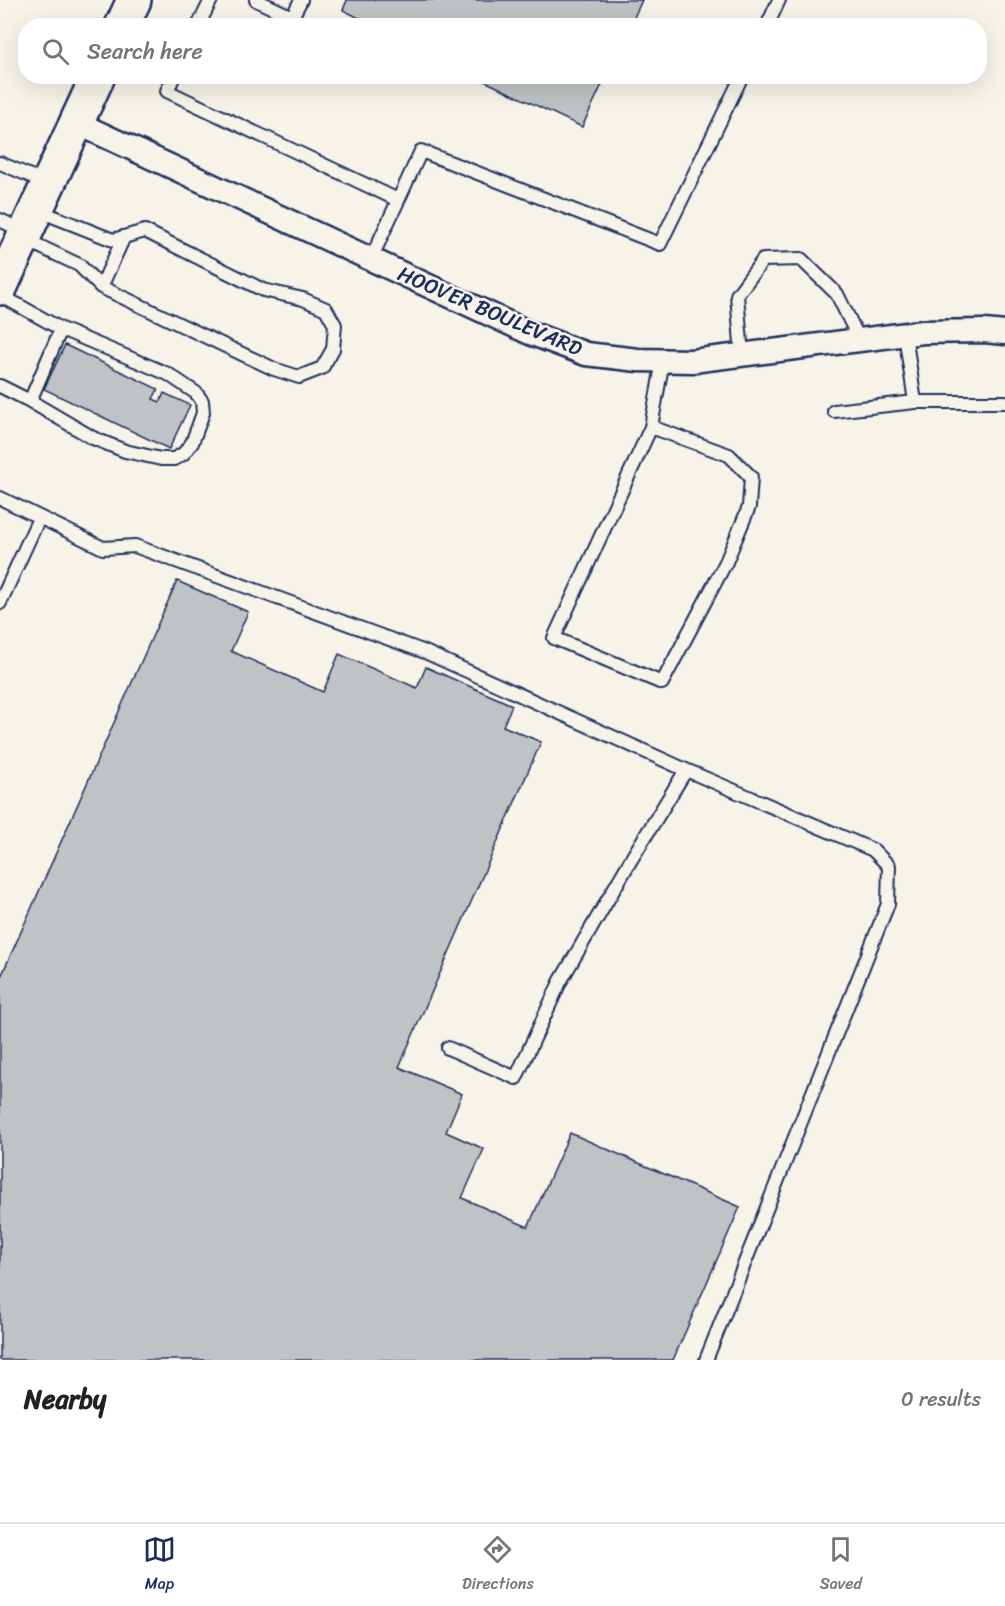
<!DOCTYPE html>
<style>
:root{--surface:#fff;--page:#f6f6f6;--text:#202124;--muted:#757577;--line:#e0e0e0;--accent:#1b2f5e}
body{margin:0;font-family:Sriracha,sans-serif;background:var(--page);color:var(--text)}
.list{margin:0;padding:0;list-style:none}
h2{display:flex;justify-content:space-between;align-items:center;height:78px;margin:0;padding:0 24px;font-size:26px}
h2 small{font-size:20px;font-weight:400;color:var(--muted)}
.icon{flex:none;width:33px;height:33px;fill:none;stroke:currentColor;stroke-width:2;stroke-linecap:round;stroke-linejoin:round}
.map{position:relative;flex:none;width:1005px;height:1360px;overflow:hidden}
.search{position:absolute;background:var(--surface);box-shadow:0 6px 24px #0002;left:18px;right:18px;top:18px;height:66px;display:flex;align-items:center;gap:15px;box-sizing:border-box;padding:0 21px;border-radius:24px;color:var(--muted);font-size:22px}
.sheet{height:162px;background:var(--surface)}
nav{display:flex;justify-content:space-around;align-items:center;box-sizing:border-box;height:84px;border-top:2px solid var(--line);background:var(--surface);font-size:16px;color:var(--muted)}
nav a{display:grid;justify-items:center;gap:3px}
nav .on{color:var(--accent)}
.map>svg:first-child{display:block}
.building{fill:#c0c3c5;stroke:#1b2f5e;stroke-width:1.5}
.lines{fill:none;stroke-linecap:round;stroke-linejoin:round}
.service-casing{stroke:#1b2f5e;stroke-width:16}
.minor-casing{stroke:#1b2f5e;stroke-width:27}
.secondary-casing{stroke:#1b2f5e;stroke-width:38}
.service{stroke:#f7f3e8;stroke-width:12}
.minor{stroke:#f7f3e8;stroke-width:22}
.secondary{stroke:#f7f3e8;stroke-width:33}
.labels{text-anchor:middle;stroke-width:5;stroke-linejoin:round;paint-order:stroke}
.street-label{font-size:21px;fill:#1b2f5e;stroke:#f7f3e8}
</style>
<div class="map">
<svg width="1005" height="1360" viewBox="0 0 1005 1360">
<rect width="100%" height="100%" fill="#f7f3e8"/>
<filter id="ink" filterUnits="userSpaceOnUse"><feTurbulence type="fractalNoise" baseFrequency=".0167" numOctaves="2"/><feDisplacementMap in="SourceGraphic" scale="12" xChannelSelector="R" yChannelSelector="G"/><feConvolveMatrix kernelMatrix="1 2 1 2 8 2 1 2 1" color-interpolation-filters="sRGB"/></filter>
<g filter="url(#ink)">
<!-- building -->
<path class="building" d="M347,0H642L630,26H375L343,10Z
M474,76H606L582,127Z
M65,345L158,389L153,399L160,402L164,393L190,405L169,449L44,389Z
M177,581L248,612L231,651L323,692L339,654L417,688L426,667L512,705L503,726L541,742L399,1067L462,1094L446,1132L484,1149L462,1198L528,1227L570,1133L740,1207L673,1360H0V979Z"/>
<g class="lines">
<!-- service casing -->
<g class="service-casing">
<path id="service" d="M256,0L292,17L301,0
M198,26L211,0
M767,26L779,0
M174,76L167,91L398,200
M0,163L47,183
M0,220L23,231
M24,239L79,265L101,287L274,369L299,377L322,368L333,349L335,325L326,309L303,299L263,290L145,231L113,240L37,210
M371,259L421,151L660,244L742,76
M101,287L124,237
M0,295L61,329L168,374L196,393L202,401L203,413L192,443L183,454L174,459H161L125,451L93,438L30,401L0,386
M742,355L737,295L763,260L801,259L837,294L860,341
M30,401L61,329
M915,402H1005
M834,411L915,402L905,334
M651,427L729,455L751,477L749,507L726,562L662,683L554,638L651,427L663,360
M0,498L103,548L135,546L425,652L686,770L632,858L560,982L516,1078L448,1048
M0,603L39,518
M686,770L873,850L889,866L888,904L706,1360"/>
</g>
<!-- minor casing -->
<g class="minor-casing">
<path id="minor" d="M77,123L530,333L586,354L638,360L692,361L923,332L984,331L1005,333"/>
</g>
<!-- secondary casing -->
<g class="secondary-casing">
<path id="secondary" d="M122,26L134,0
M0,288L98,76"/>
</g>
<!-- service -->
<use href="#service" class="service"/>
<!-- minor -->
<use href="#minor" class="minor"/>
<!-- secondary -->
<use href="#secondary" class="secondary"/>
</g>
</g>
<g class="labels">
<!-- street labels -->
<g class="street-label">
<text transform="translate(490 311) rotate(23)" y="7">HOOVER BOULEVARD</text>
</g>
</g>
</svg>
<div class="search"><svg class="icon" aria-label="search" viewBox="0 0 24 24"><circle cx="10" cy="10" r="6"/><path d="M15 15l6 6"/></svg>Search here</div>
</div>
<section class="sheet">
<h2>Nearby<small>0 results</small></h2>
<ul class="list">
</ul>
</section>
<nav>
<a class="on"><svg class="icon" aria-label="map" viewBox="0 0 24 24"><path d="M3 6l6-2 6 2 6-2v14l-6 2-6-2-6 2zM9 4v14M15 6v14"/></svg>Map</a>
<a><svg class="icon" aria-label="directions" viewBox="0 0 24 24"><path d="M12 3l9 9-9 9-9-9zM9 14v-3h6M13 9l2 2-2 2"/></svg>Directions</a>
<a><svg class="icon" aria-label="saved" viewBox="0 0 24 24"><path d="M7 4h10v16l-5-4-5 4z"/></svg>Saved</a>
</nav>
